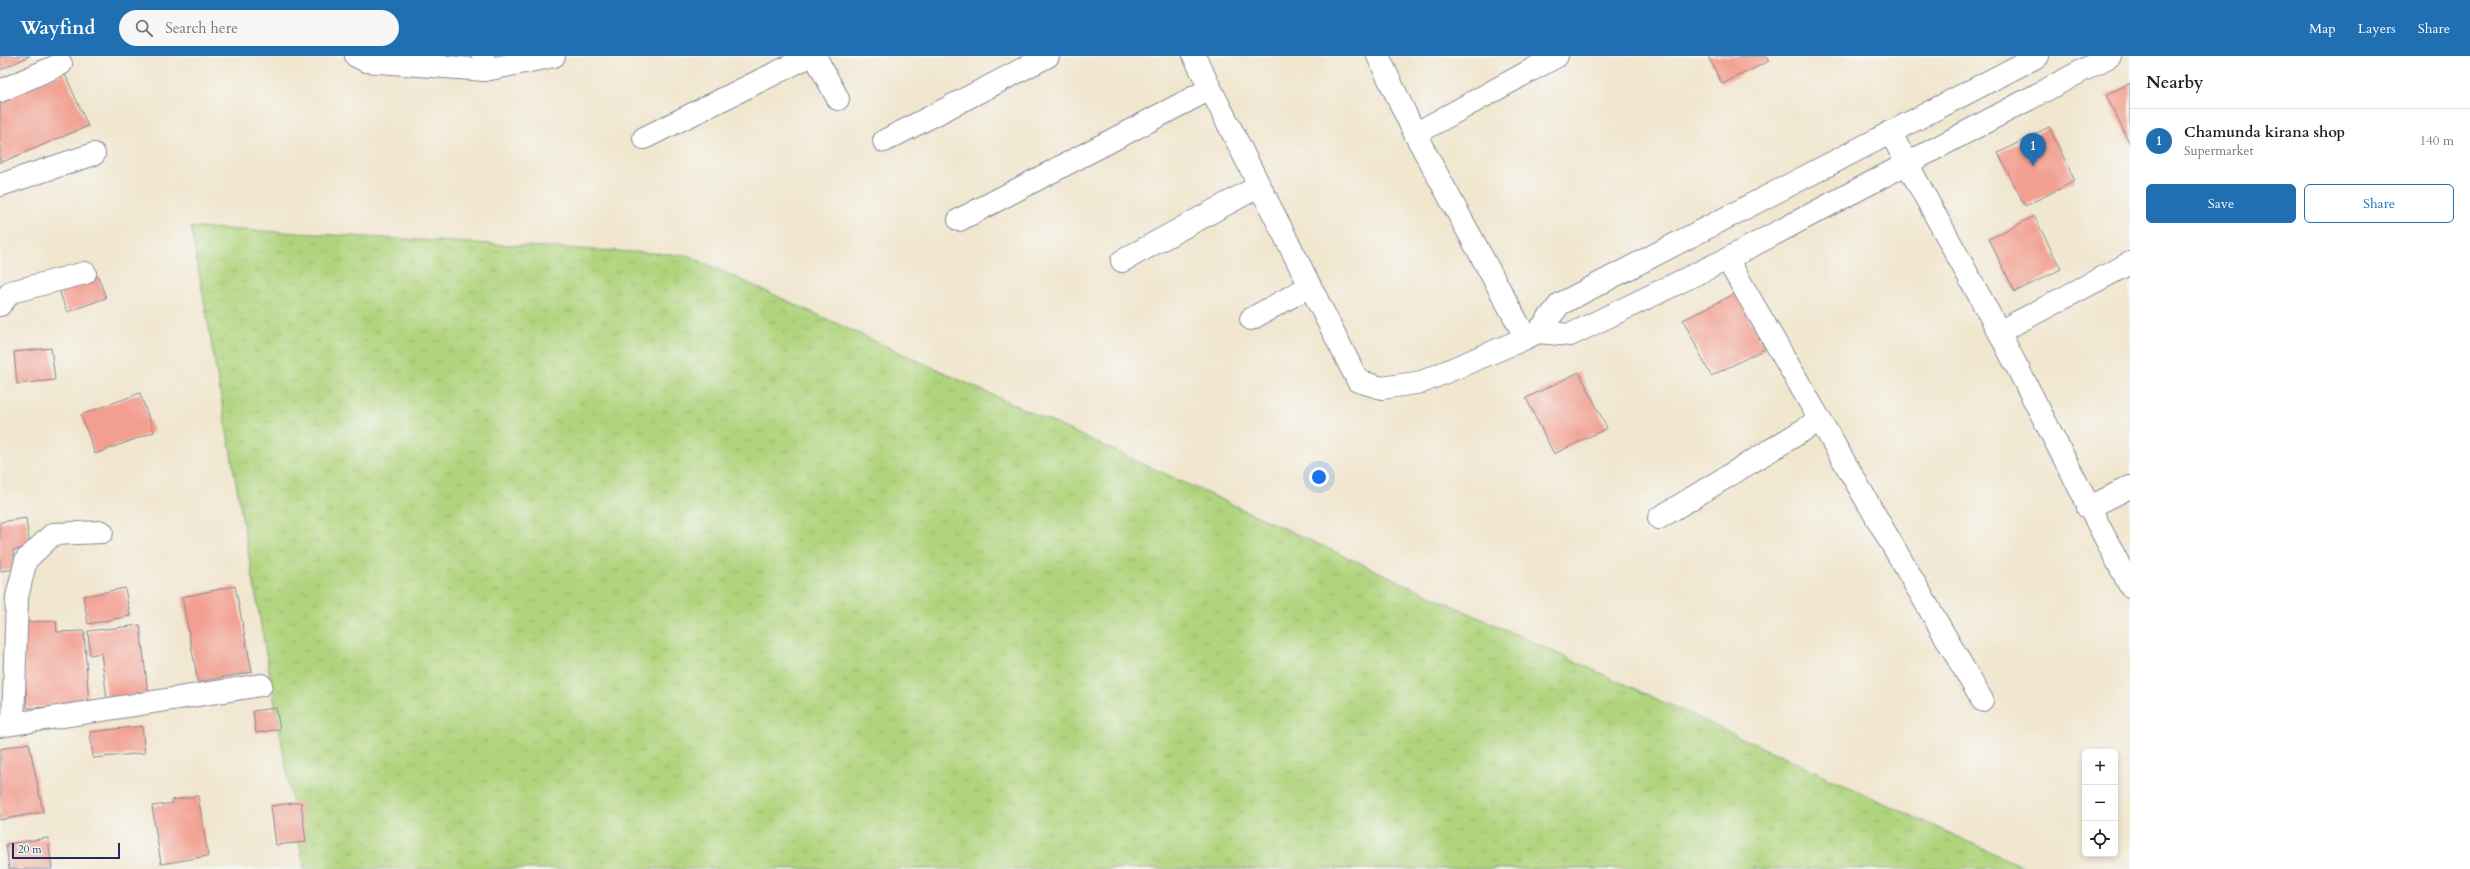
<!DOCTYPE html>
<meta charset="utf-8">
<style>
:root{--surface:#fff;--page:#f6f6f6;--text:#222;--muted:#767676;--line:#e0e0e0;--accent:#1f6fb2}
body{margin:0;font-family:Cardo,serif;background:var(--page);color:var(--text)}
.controls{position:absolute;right:12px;bottom:12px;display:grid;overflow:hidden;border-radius:6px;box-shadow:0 2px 6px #0003}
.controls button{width:36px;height:36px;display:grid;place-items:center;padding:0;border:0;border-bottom:1px solid var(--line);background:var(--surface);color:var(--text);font:20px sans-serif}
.scale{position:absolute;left:12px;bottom:10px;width:108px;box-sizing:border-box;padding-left:4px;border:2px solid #1b2f5e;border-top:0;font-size:11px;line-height:14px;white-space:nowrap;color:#1b2f5e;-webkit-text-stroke:3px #f6f6f2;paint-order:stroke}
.you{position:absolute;left:1319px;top:421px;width:14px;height:14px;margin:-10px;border:3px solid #fff;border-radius:50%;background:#1a73e8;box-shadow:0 0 0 6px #1a73e833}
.badge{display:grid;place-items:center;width:26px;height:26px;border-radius:50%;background:var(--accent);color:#fff;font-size:13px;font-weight:700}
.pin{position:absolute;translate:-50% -33px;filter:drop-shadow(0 1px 2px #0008)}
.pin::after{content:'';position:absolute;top:21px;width:14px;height:12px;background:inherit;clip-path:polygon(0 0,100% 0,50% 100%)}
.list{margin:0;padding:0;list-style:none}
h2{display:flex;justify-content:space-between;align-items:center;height:52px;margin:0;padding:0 16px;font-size:17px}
h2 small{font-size:13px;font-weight:400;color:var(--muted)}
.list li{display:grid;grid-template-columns:26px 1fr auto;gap:12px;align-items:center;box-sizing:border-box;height:64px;padding:0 16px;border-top:1px solid var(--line)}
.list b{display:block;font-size:15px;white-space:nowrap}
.list p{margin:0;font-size:13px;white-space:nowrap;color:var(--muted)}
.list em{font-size:13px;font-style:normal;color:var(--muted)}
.actions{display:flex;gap:8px;padding:12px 16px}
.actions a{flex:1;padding:9px 0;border:1px solid var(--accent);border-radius:6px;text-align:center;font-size:14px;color:var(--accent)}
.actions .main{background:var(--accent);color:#fff}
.icon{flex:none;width:22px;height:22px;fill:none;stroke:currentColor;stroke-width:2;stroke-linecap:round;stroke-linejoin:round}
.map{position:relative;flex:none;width:2130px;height:813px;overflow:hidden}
header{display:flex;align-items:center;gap:24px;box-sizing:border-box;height:56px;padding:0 20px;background:var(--accent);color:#fff}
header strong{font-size:19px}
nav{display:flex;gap:22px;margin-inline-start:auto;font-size:14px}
.search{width:280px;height:36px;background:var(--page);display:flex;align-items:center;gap:10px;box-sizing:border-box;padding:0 14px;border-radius:22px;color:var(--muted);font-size:15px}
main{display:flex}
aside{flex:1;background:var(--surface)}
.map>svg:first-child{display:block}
.grass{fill:url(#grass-tufts);stroke:#66826e}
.building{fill:#f29f90}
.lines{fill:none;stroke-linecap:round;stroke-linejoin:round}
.street-casing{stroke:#868a96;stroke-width:24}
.street{stroke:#fff;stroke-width:22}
</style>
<header>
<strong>Wayfind</strong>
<div class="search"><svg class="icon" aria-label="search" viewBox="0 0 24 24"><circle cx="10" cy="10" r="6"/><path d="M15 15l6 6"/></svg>Search here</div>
<nav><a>Map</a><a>Layers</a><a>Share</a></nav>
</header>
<main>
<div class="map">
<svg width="2130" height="813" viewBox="0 0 2130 813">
<defs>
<pattern id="grass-tufts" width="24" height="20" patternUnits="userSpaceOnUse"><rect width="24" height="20" fill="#b0d47d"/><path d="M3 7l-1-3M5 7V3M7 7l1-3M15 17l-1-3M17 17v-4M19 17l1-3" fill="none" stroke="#97b66e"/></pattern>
</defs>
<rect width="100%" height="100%" fill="#f6f6f2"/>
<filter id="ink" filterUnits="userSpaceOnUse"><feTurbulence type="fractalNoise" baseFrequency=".025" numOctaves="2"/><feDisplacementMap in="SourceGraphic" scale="8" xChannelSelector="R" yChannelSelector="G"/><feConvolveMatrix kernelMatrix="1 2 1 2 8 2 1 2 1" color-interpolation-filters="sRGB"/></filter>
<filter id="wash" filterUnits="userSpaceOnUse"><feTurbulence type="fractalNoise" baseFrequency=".012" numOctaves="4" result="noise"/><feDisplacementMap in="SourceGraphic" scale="16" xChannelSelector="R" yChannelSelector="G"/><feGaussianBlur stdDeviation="0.9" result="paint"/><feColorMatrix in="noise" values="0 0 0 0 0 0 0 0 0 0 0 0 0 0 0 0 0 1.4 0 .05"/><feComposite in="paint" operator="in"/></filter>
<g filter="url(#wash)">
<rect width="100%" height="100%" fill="#f1e6ce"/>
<!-- grass -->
<path class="grass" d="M191,171L687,199L2028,813H304Z"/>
<g id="blocks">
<!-- building -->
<path class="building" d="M0,0H30L0,14Z
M1708,0H1766L1769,5L1722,28Z
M64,16L88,70L0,107V44Z
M2130,27V88L2106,39Z
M2049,71L2075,125L2025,150L1998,97Z
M2034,160L2061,213L2015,236L1989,183Z
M98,220L106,242L67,256L59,234Z
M1736,237L1765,293L1711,320L1683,264Z
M51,292L55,324L17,328L14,296Z
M1579,316L1607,372L1554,398L1526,342Z
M140,337L154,376L95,398L81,359Z
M26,462L30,492L13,494L16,513L0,515V466Z
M235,530L252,616L198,626L182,541Z
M125,532L130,560L88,568L83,540Z
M56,565L57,576L84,575L89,650L27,652L22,566Z
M140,569L148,638L107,642L101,597L90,599L88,575Z
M276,652L280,673L256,677L253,655Z
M142,670L145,697L93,702L90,676Z
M29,687L43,756L0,764V693Z
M198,740L208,800L161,808L152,750L173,747L172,744Z
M301,746L306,786L276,789L271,750Z
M48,782L52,813H9L6,788Z"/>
</g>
</g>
<g filter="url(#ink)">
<use href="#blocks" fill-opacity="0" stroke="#868a96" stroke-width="1"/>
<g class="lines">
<!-- street casing -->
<g class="street-casing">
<path id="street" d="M356,0L366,5L485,14L483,0
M815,0L838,43
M1194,0L1358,325L1382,332L1422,326L1526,282
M1378,0L1415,78L1526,282L1538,276L1560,248L2038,0
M485,14L554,0
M0,35L61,8
M1890,76L1999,276L2130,530
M1415,78L1557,0
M644,82L810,0
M884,85L1048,0
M0,129L94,98
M959,164L1210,33
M1727,203L1982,644
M1122,205L1259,130
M0,249L11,236L85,217
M1251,263L1310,230
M1538,276L1570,279L1727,203L2110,0
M1999,276L2130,207
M2088,452L2130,431
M1659,462L1820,364
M13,668L17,541L26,504L53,478L102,476
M0,670L261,629"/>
</g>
<!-- street -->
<use href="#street" class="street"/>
</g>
</g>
</svg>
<div class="controls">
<button>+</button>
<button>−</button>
<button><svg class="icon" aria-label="locate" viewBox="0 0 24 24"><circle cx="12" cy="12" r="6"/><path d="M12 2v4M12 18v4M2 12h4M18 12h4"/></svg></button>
</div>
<div class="scale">20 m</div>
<div class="you"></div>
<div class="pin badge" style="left:2033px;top:110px">1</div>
</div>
<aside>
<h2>Nearby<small></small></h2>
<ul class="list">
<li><span class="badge">1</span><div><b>Chamunda kirana shop</b><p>Supermarket</p></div><em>140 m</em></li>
</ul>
<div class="actions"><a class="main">Save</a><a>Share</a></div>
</aside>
</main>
